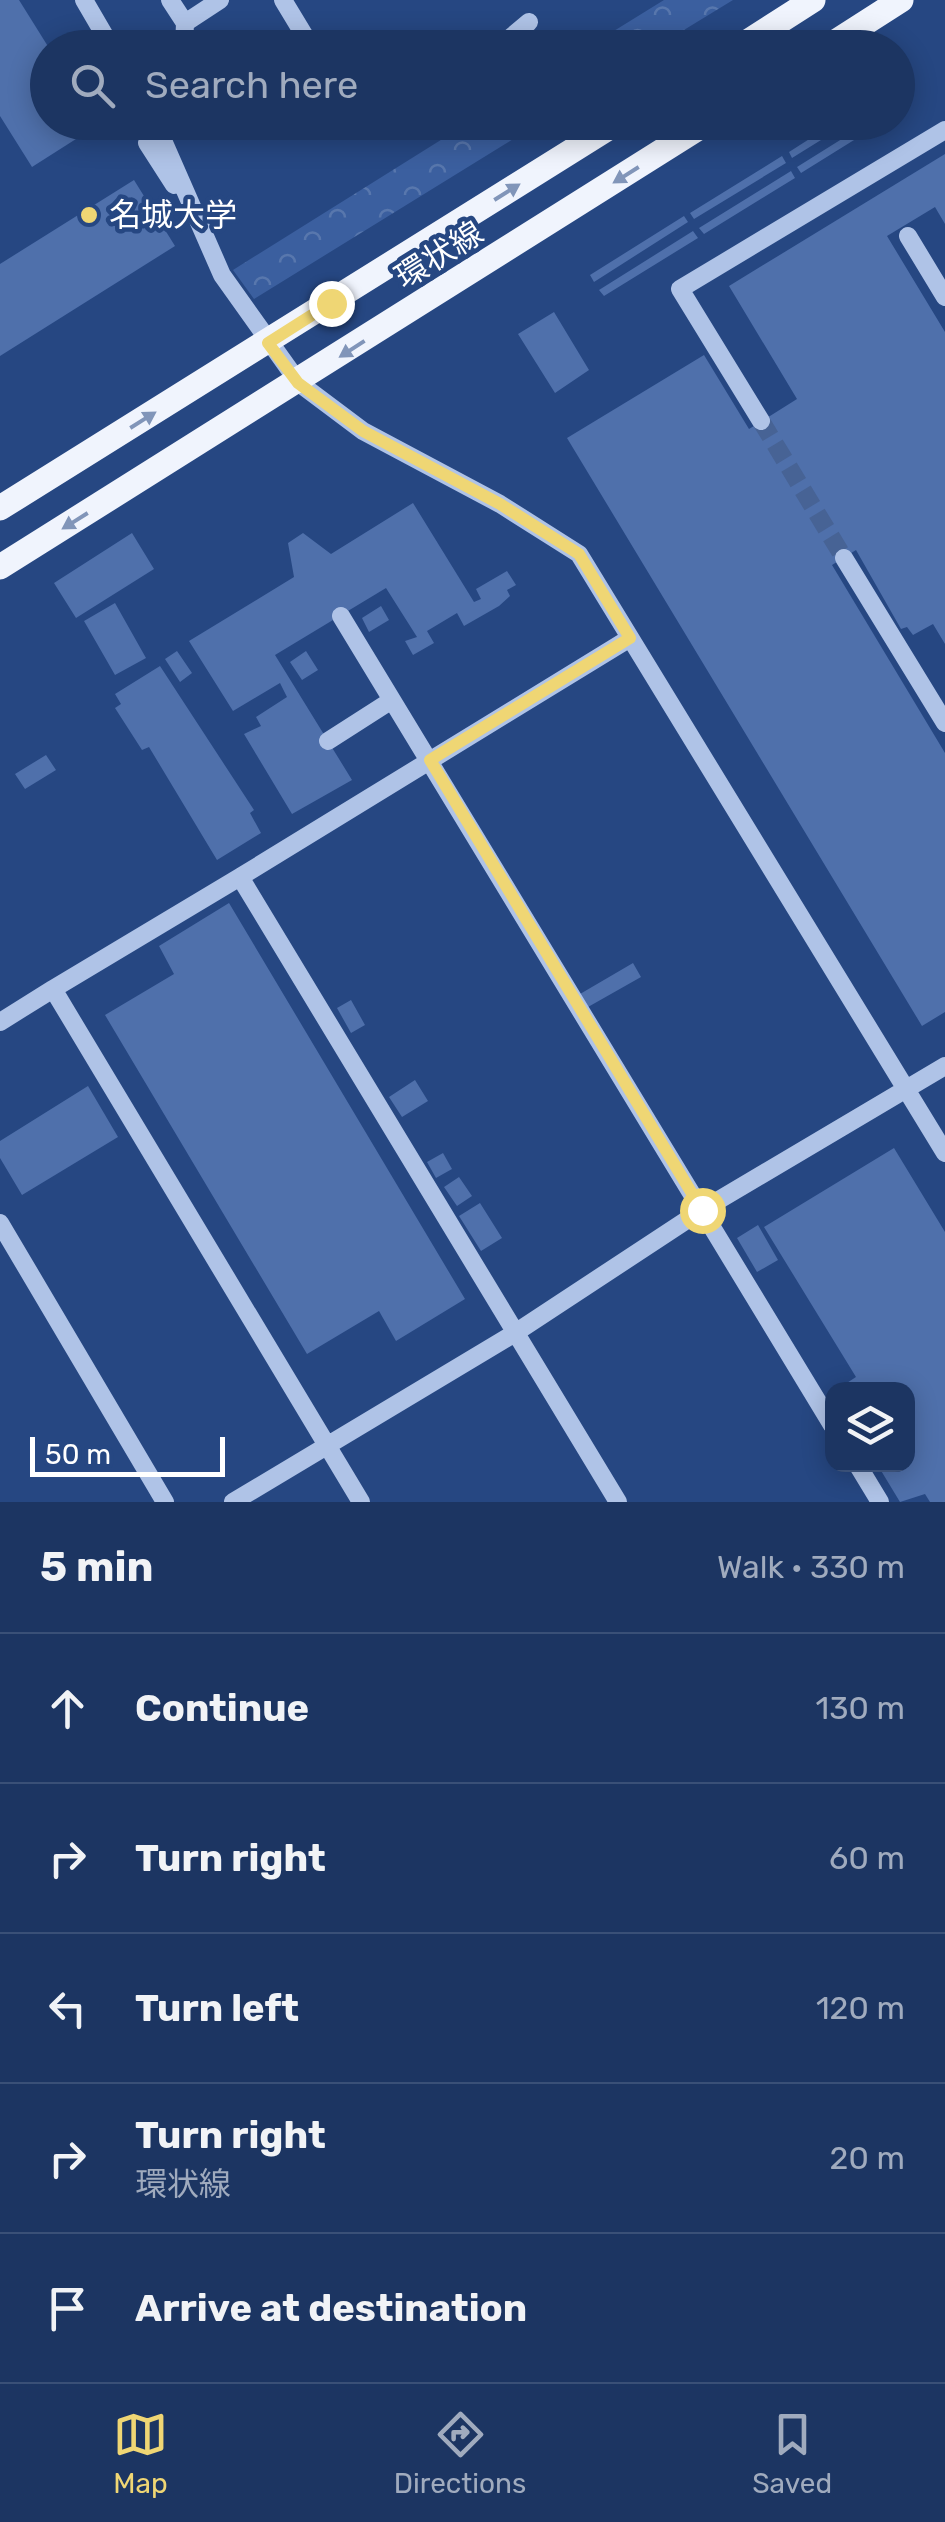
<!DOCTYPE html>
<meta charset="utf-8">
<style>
:root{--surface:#1c3562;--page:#29406b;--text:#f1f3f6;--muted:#a0abbe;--line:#3a5077;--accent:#efd674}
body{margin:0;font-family:Rubik,"Noto Sans JP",sans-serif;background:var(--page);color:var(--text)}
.controls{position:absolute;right:30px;bottom:30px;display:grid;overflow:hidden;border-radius:20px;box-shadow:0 5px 25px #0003}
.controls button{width:90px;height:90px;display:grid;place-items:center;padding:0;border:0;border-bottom:2px solid var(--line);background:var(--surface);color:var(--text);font:50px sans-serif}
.scale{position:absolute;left:30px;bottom:25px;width:195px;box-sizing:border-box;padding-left:10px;border:5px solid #fff;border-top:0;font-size:28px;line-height:35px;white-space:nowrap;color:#fff;-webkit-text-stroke:8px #264782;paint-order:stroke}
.stop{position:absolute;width:30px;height:30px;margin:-22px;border:8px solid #efd674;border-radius:50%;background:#fff}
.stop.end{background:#efd674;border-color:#fff;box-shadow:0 2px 10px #0008}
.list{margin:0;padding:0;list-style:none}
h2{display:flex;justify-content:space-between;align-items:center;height:130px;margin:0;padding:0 40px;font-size:42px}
h2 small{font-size:32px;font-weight:400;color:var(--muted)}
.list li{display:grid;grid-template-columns:65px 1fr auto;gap:30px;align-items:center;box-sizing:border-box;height:150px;padding:0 40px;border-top:2px solid var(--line)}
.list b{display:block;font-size:38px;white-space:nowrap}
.list p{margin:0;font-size:32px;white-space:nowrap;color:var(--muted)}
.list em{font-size:32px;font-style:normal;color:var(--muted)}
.icon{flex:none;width:55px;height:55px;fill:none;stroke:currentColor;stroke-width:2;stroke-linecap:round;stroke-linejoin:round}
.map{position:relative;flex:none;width:945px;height:1502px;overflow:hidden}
.search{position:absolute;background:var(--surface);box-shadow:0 5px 25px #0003;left:30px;right:30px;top:30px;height:110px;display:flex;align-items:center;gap:25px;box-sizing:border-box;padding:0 35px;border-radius:55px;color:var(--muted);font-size:38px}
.sheet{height:880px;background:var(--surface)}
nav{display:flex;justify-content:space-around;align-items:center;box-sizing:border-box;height:140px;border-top:2px solid var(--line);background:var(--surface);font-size:28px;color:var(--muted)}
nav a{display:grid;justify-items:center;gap:5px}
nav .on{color:var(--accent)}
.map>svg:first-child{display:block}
.park{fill:url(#park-crowns)}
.building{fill:#4f70ab}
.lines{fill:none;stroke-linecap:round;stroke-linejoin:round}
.minor-tunnel{stroke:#476395;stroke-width:18;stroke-dasharray:18 9;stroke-linecap:butt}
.minor{stroke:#afc3e7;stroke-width:18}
.major{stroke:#f0f4fd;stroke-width:25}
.oneway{fill:#8195b9}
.route{stroke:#efd674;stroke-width:12}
.poi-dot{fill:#efd674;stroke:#264782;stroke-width:4}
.labels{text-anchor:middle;stroke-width:9;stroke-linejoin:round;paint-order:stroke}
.poi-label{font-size:32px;fill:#fff;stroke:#264782;text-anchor:start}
.street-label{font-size:32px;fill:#fff;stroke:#264782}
</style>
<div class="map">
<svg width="945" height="1502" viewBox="0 0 945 1502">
<defs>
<pattern id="park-crowns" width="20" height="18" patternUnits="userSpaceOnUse" patternTransform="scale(2.5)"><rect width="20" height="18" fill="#3b5f9f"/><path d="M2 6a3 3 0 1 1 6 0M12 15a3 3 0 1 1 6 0" fill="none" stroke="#5877ad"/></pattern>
</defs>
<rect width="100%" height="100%" fill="#264782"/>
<!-- park -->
<path class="park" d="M664,0H733L656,47H588Z
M468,123H539L254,299L233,270Z"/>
<!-- building -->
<path class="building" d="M0,0H19L49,48L48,122L98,125L32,167L0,116Z
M836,122H850L792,158L789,152Z
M869,122H883L801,173L797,167Z
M945,154V224L935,207L887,236L945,332V644L933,624L913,635L907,627L901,629L856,550L832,565L945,753V1012L922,1026L567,438L704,355L749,429L797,399L729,286Z
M782,156L786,163L694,219L690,213Z
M791,171L795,178L704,234L699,228Z
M134,180L175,246L0,356V264Z
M684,216L688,222L594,282L590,275Z
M693,231L698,238L604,296L599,290Z
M554,312L589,370L555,393L518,334Z
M413,503L474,602L481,599L476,589L507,571L516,585L507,590L510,596L499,606L464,626L457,613L427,631L434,643L413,655L405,641L417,637L386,588L275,655L352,780L292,814L244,734L261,726L256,717L287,697L280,683L233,711L189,641L294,577L288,543L303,533L331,554Z
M132,533L154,569L76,618L54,583Z
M115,603L146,658L115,675L84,621Z
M381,606L389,620L369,632L362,618Z
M177,651L192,673L180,682L165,659Z
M306,651L318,670L302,680L290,662Z
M160,666L254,810L250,813L261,833L217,860L149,747L142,750L115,708L121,704L115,694Z
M46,755L56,770L25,789L15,774Z
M229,903L465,1299L396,1341L379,1311L307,1354L105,1015L174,974L159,946Z
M633,963L641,977L588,1007L580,994Z
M351,1000L365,1025L351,1033L337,1008Z
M415,1080L428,1101L402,1117L389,1097Z
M88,1086L118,1137L22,1195L0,1158V1141Z
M894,1148L945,1232V1502H930L925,1494L900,1502L877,1464H908V1390H836L856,1377L764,1227Z
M443,1153L452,1169L436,1178L427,1162Z
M459,1177L472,1196L457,1206L444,1187Z
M480,1203L502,1238L481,1251L459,1216Z
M758,1225L778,1260L757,1272L737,1238Z"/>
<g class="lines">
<!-- minor-tunnel -->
<path class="minor-tunnel" d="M761,421L844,558"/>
<!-- minor -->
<path class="minor" d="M84,0L112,48
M170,0L185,23L184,48
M283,0L312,48
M185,23L220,0
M498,48L529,22
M155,122L222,275L299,383L363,431L500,504L579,554L945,1153
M360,122L375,128L397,122
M147,143L174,185
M908,236L945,297
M761,421L680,289L945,130
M844,558L945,723
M341,616L832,1425
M328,741L392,700
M240,877L53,989L361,1502
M0,1022L53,989
M0,1223L165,1502
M857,1464L880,1502
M233,1502L515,1333L702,1210L945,1066
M618,1502L240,877L630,638"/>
<!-- major -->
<path class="major" d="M738,48L813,0
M826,48L901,0
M0,508L618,122
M0,567L708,122"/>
</g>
<!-- one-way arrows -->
<defs><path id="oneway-solid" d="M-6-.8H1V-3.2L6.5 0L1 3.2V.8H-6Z" transform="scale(2.5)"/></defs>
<g class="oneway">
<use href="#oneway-solid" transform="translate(626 175) rotate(148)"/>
<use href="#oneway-solid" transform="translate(507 192) rotate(-32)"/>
<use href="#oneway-solid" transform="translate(352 349) rotate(147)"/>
<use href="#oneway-solid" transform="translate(143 420) rotate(-32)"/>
<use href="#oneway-solid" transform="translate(75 521) rotate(148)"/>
</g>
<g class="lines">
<!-- route -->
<path class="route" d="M331,303L268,343L298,383L363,431L500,504L579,554L630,638L430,760L702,1210"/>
</g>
<!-- markers -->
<circle class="poi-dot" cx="89" cy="215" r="10"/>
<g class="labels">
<!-- poi labels -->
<g class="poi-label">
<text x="109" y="226">名城大学</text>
</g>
<!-- street labels -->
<g class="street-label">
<text transform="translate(439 255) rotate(-32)" y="11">環状線</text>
</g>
</g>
</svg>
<div class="controls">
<button><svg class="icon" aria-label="layers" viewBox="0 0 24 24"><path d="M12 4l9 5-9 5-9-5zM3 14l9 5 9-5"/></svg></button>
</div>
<div class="scale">50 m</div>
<div class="stop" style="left:702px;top:1210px"></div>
<div class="stop end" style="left:331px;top:303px"></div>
<div class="search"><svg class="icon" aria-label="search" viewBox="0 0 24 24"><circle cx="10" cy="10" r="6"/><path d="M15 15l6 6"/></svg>Search here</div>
</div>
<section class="sheet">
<h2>5 min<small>Walk · 330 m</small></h2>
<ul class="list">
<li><svg class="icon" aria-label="ahead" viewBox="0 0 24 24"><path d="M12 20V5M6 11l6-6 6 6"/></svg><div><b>Continue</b></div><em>130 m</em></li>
<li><svg class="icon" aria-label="right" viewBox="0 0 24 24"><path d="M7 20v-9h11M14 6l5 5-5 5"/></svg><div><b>Turn right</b></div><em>60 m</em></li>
<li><svg class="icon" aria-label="left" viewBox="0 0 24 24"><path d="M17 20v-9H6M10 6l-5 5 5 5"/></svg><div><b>Turn left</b></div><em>120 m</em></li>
<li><svg class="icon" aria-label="right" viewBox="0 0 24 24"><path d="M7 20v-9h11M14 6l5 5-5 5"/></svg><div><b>Turn right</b><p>環状線</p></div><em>20 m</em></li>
<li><svg class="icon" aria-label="arrive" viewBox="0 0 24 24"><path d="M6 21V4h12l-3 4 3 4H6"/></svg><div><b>Arrive at destination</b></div></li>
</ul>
</section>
<nav>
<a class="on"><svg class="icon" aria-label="map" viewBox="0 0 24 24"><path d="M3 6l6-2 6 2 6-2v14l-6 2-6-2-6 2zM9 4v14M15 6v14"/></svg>Map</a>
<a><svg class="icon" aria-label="directions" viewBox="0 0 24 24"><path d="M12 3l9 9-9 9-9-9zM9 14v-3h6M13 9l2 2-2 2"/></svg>Directions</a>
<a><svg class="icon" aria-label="saved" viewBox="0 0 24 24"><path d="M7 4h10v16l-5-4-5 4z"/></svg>Saved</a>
</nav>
